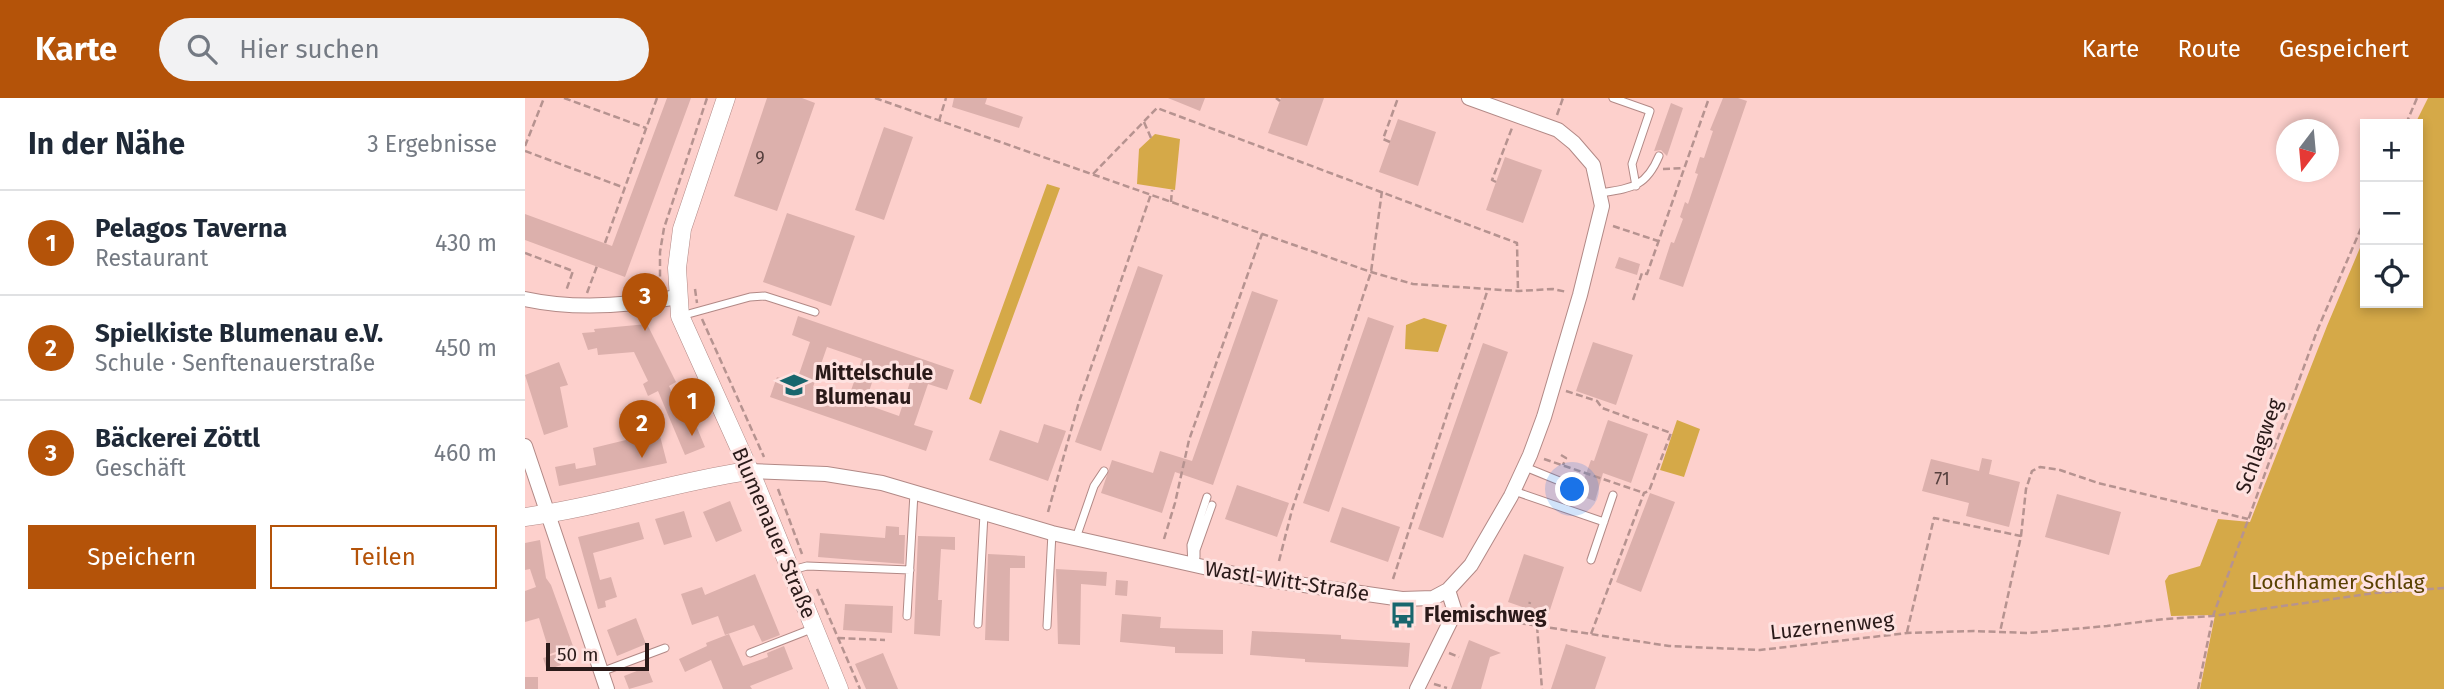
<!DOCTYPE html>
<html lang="de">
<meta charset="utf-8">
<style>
:root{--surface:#fff;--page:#f2f2f3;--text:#1f2937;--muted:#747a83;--line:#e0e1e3;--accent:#b45309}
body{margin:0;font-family:"Fira Sans",sans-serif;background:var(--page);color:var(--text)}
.controls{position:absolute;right:21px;top:21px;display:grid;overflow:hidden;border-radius:0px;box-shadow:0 4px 10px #0003}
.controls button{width:63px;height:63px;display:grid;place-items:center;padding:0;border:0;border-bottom:2px solid var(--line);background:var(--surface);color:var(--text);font:35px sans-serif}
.compass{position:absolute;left:1751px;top:21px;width:63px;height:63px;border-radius:50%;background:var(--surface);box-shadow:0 4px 10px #0003;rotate:196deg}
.scale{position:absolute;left:21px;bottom:18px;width:103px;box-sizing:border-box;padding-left:7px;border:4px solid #2a1a19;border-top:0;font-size:19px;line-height:24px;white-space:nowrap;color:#2a1a19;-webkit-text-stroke:5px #fee2e0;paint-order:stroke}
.you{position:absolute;left:1048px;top:392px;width:24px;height:24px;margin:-18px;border:5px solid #fff;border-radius:50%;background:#1a73e8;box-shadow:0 0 0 10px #1a73e833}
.badge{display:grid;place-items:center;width:46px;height:46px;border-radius:50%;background:var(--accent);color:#fff;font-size:23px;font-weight:700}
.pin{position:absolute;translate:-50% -58px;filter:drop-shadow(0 2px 4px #0008)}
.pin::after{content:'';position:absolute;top:37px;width:24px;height:21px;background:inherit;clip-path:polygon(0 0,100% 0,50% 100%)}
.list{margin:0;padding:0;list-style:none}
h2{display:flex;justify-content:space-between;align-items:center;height:91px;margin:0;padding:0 28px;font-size:30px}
h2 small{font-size:23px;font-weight:400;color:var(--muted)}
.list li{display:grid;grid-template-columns:46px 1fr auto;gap:21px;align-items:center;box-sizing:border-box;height:105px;padding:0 28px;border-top:2px solid var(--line)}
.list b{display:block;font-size:26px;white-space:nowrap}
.list p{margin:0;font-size:23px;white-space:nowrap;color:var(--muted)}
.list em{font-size:23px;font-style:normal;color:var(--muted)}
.actions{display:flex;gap:14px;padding:21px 28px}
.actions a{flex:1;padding:16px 0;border:2px solid var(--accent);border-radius:0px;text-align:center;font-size:24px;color:var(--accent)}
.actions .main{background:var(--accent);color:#fff}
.icon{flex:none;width:38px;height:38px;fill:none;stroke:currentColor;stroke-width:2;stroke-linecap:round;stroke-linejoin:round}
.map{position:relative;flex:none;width:1919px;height:591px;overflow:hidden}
header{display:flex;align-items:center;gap:42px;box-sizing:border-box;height:98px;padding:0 35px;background:var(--accent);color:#fff}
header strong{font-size:33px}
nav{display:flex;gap:38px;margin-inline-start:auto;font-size:24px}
.search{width:490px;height:63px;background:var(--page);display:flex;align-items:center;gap:18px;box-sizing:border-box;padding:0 24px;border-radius:38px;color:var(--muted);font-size:26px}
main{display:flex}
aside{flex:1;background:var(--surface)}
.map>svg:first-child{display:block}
.green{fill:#d5a948}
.building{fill:#dcb0ac;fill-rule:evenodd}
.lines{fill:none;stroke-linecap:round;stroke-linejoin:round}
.service-casing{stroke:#b28986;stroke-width:9}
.minor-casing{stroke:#b28986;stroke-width:16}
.tertiary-casing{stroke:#b28986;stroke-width:19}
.path{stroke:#b69390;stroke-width:2.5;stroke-dasharray:7 3.5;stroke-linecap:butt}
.service{stroke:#fff;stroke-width:7}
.minor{stroke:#fff;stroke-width:14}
.tertiary{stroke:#fff;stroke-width:18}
.labels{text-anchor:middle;stroke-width:6;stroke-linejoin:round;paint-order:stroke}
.number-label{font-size:18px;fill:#56403e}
.poi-label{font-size:21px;font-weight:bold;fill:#2a1a19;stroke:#fee2e0;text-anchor:start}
.street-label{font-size:21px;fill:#2a1a19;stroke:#fee2e0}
.park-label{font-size:21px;fill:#594102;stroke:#fee2e0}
</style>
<header>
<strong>Karte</strong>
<div class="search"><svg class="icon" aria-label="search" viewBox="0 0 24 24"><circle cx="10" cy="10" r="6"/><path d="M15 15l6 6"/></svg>Hier suchen</div>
<nav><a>Karte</a><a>Route</a><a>Gespeichert</a></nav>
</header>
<main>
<aside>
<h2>In der Nähe<small>3 Ergebnisse</small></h2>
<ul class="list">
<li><span class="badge">1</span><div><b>Pelagos Taverna</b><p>Restaurant</p></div><em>430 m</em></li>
<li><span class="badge">2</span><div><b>Spielkiste Blumenau e.V.</b><p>Schule · Senftenauerstraße</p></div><em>450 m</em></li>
<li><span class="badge">3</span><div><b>Bäckerei Zöttl</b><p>Geschäft</p></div><em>460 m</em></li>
</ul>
<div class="actions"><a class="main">Speichern</a><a>Teilen</a></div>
</aside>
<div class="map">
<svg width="1919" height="591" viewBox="0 0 1919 591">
<rect width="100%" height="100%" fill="#fdd0cc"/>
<!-- green -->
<path class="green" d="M1903,0H1919V591H1675L1690,517L1646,518L1640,483L1644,477L1675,468L1693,421L1725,424L1802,228L1840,138V205H1893V26H1890Z
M630,36L655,41L650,92L612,86L614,51Z
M522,86L535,90L456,306L444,301Z
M899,220L922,227L913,254L880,251L881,227Z
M1152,322L1175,331L1159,379L1135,372Z"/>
<!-- building -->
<path class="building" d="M142,0H166L100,179L0,142V116L87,148Z
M242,0H277L290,5L252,113L209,98Z
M429,0H462L460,6L498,19L494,30L427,9Z
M643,0H680L675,13Z
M756,0H799L782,48L743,35Z
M1198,0H1213L1222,3L1158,189L1134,181L1146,144L1149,145L1158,121L1155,119L1160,104L1163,106L1173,76L1170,75L1175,59L1179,60L1188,33L1185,32Z
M1146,5L1158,10L1142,58L1136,52L1129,53Z
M873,21L911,34L893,88L854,74Z
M359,29L388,39L359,122L330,112Z
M980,59L1017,72L998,125L961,112Z
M262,115L330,138L306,208L238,184Z
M1094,159L1115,166L1112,177L1090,170Z
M613,168L638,177L576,353L550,344Z
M727,193L753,202L688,387L650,374L637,415L576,395L587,362L628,375L635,353L667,363Z
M273,218L429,272L422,292L403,286L389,327L408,333L401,353L245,299L252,279L271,285L285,244L267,237ZM302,249L337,261L323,301L288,289ZM352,269L386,281L374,318L340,306Z
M843,219L869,228L804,414L778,405Z
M122,226L151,284L144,288L157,316L165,313L180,349L160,357L133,293L123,298L118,286L123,283L109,254L73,257L72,250L63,252L57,235L70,234L69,231Z
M1068,244L1108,257L1091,307L1051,293Z
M958,245L983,254L918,440L893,431Z
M34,264L43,287L35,289L43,329L19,337L0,277Z
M1083,322L1123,336L1106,385L1078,375L1070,403L1035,391L1043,386L1039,377L1058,384L1066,362L1069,363Z
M519,326L541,333L523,383L464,362L475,332L513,345Z
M134,334L142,365L34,388L30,369L50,365L51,371L71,367L68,350Z
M1457,360L1467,362L1464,376L1495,384L1484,429L1441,418L1444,405L1397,393L1406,361L1454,373Z
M712,387L764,405L752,439L700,421Z
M1125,395L1150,404L1116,494L1091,484Z
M1532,396L1596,414L1584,457L1520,439Z
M205,403L217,433L191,444L178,414Z
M817,409L875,429L863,464L805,444Z
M159,413L167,439L139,447L130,421Z
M114,424L119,441L68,455L75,482L86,479L92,499L80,503L81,509L73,511L53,439Z
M361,428L374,429V437H380L379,466L293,459L295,435L360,440Z
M393,438L430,439V452L416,451L413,502H417L415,538L389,536Z
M15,442L21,480L26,487L48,548L25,556L14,520L0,524V493L11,489L5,471L0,472V445Z
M463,456L500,458V470H485L484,543L460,542Z
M999,456L1039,469L1023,518L983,504Z
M531,471L582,474L581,488L556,486L555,547L533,546Z
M230,476L255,537L237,544L229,527L200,537L193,518L167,527L156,496L177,489L180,497Z
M591,482L603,483L602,498L590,497Z
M320,506L368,508L367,535L318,532Z
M597,516L636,519L635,530L698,532V556L650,555V549L595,544Z
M111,520L121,546L92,558L82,532Z
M727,533L816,537V541L885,545L883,569L780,564V561L725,557Z
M204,536L218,568L243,559L242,555L259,548L268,571L225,588L227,591H198L186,562L160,574L154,561L182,548L181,545Z
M944,542L976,555L965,559L956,591H926Z
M1041,546L1081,559L1070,591H1026Z
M358,555L373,591H341L330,566Z
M32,556L36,567L22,572L18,560Z
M122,569L128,584L104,591L99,578Z
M0,579H13V591H0Z"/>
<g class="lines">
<!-- service casing -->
<g class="service-casing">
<path id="service" d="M1088,0L1125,13L1107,66L1111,88
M1075,95C1107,90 1121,89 1134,58
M156,218L225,199L240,198L290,214
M1000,369L1037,384
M989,393L1079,424
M551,440L569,388L579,373
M671,459V452L687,407
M1066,462L1088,397
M667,468L666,447L682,399
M267,472L282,468L385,472
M382,518L389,395
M453,526L459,416
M522,528L527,435
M225,555L289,530
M76,574L140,550"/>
</g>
<!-- minor casing -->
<g class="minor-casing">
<path id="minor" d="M0,201C50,212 102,208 153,199
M0,348L82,591
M223,373L301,376L357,385L527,435L723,479L877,501L908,500L923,492L946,467L986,398L1005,357L1019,319L1055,197L1077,108L1068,67L1049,45L1033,32L944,0
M892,591L930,514L923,492"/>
</g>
<!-- tertiary casing -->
<g class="tertiary-casing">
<path id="tertiary" d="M201,0L157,131L152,170L155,218L231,387L314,591
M0,419C76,409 148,384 223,373"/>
</g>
<!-- path -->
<path class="path" d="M39,0L121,30
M350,0L846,174L888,186L993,193L1028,191L1042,194
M751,0L755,3
M1032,17L1038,0
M414,23L421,0
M619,24L626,40
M1881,26L1892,0
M865,44L858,41L873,0
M0,48L19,0
M0,53L100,90
M1138,71L1159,70
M568,76L632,10L992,145L993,193
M971,84L967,82L987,30
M646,104L647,92
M1088,128L1133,143
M80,145L132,0
M0,155L48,173L41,193
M135,189V154L139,130L182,0
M170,191L172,205
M62,195L72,168
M1108,202L1117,175L1122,176L1184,0
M177,221L239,359
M1041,293L1072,303L1077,310L1146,335L1124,393L1119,395L1066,536
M1036,357L1041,360L1038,367
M1019,361L1119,395
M253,391L277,456
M523,414L554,304L626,96
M1496,438L1501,391L1507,373L1515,369L1535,372L1573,385L1723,421
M639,441L650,405L664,342L737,136
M754,463L767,412L846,174L857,93
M868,481L963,191
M292,491L335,591
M942,517L1144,548L1235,552L1382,535L1449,533L1503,535L1582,528L1640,521L1688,518L1850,495L1919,490
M998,526L1005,504
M1012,528L1017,591
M1382,534L1409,420L1496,438L1475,534
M313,540L360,542
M924,555L934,559
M909,586L922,590
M1673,591L1688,518L1792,233L1840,121"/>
<!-- service -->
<use href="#service" class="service"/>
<!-- minor -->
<use href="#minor" class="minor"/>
<!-- tertiary -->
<use href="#tertiary" class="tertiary"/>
</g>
<!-- icons -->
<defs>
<g id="school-bare" transform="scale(2.1)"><path d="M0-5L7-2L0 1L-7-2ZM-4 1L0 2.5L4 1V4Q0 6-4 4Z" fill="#18666d" stroke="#fee2e0" stroke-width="2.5" paint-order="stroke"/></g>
<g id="bus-bare" transform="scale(2.1)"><path d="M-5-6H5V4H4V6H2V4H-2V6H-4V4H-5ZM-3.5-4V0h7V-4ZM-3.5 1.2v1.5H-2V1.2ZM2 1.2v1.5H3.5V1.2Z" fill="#18666d" stroke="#fee2e0" stroke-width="2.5" paint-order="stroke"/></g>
</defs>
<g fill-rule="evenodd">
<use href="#school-bare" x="269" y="287"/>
<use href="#bus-bare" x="878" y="517"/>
</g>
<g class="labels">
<!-- number labels -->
<g class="number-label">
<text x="235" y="66">9</text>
<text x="1417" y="387">71</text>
</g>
<!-- poi labels -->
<g class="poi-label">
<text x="290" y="282">Mittelschule<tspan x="290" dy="24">Blumenau</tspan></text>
<text x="899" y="524">Flemischweg</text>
</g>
<!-- street labels -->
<g class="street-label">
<text transform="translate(1734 348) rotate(-70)" y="7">Schlagweg</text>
<text transform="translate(249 435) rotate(67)" y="7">Blumenauer Straße</text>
<text transform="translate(762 483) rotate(9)" y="7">Wastl-Witt-Straße</text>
<text transform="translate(1307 528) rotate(-6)" y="7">Luzernenweg</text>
</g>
<!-- park labels -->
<g class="park-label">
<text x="1813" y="491">Lochhamer Schlag</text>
</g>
</g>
</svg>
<div class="controls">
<button>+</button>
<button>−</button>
<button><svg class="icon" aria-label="locate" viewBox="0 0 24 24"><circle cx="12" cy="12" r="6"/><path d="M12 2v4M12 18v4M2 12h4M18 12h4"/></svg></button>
</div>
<svg class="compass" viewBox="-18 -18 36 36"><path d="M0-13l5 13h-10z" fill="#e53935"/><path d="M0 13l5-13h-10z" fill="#747a83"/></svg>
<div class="scale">50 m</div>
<div class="you"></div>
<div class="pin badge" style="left:167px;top:338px">1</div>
<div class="pin badge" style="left:117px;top:360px">2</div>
<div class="pin badge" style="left:120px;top:233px">3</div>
</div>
</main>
